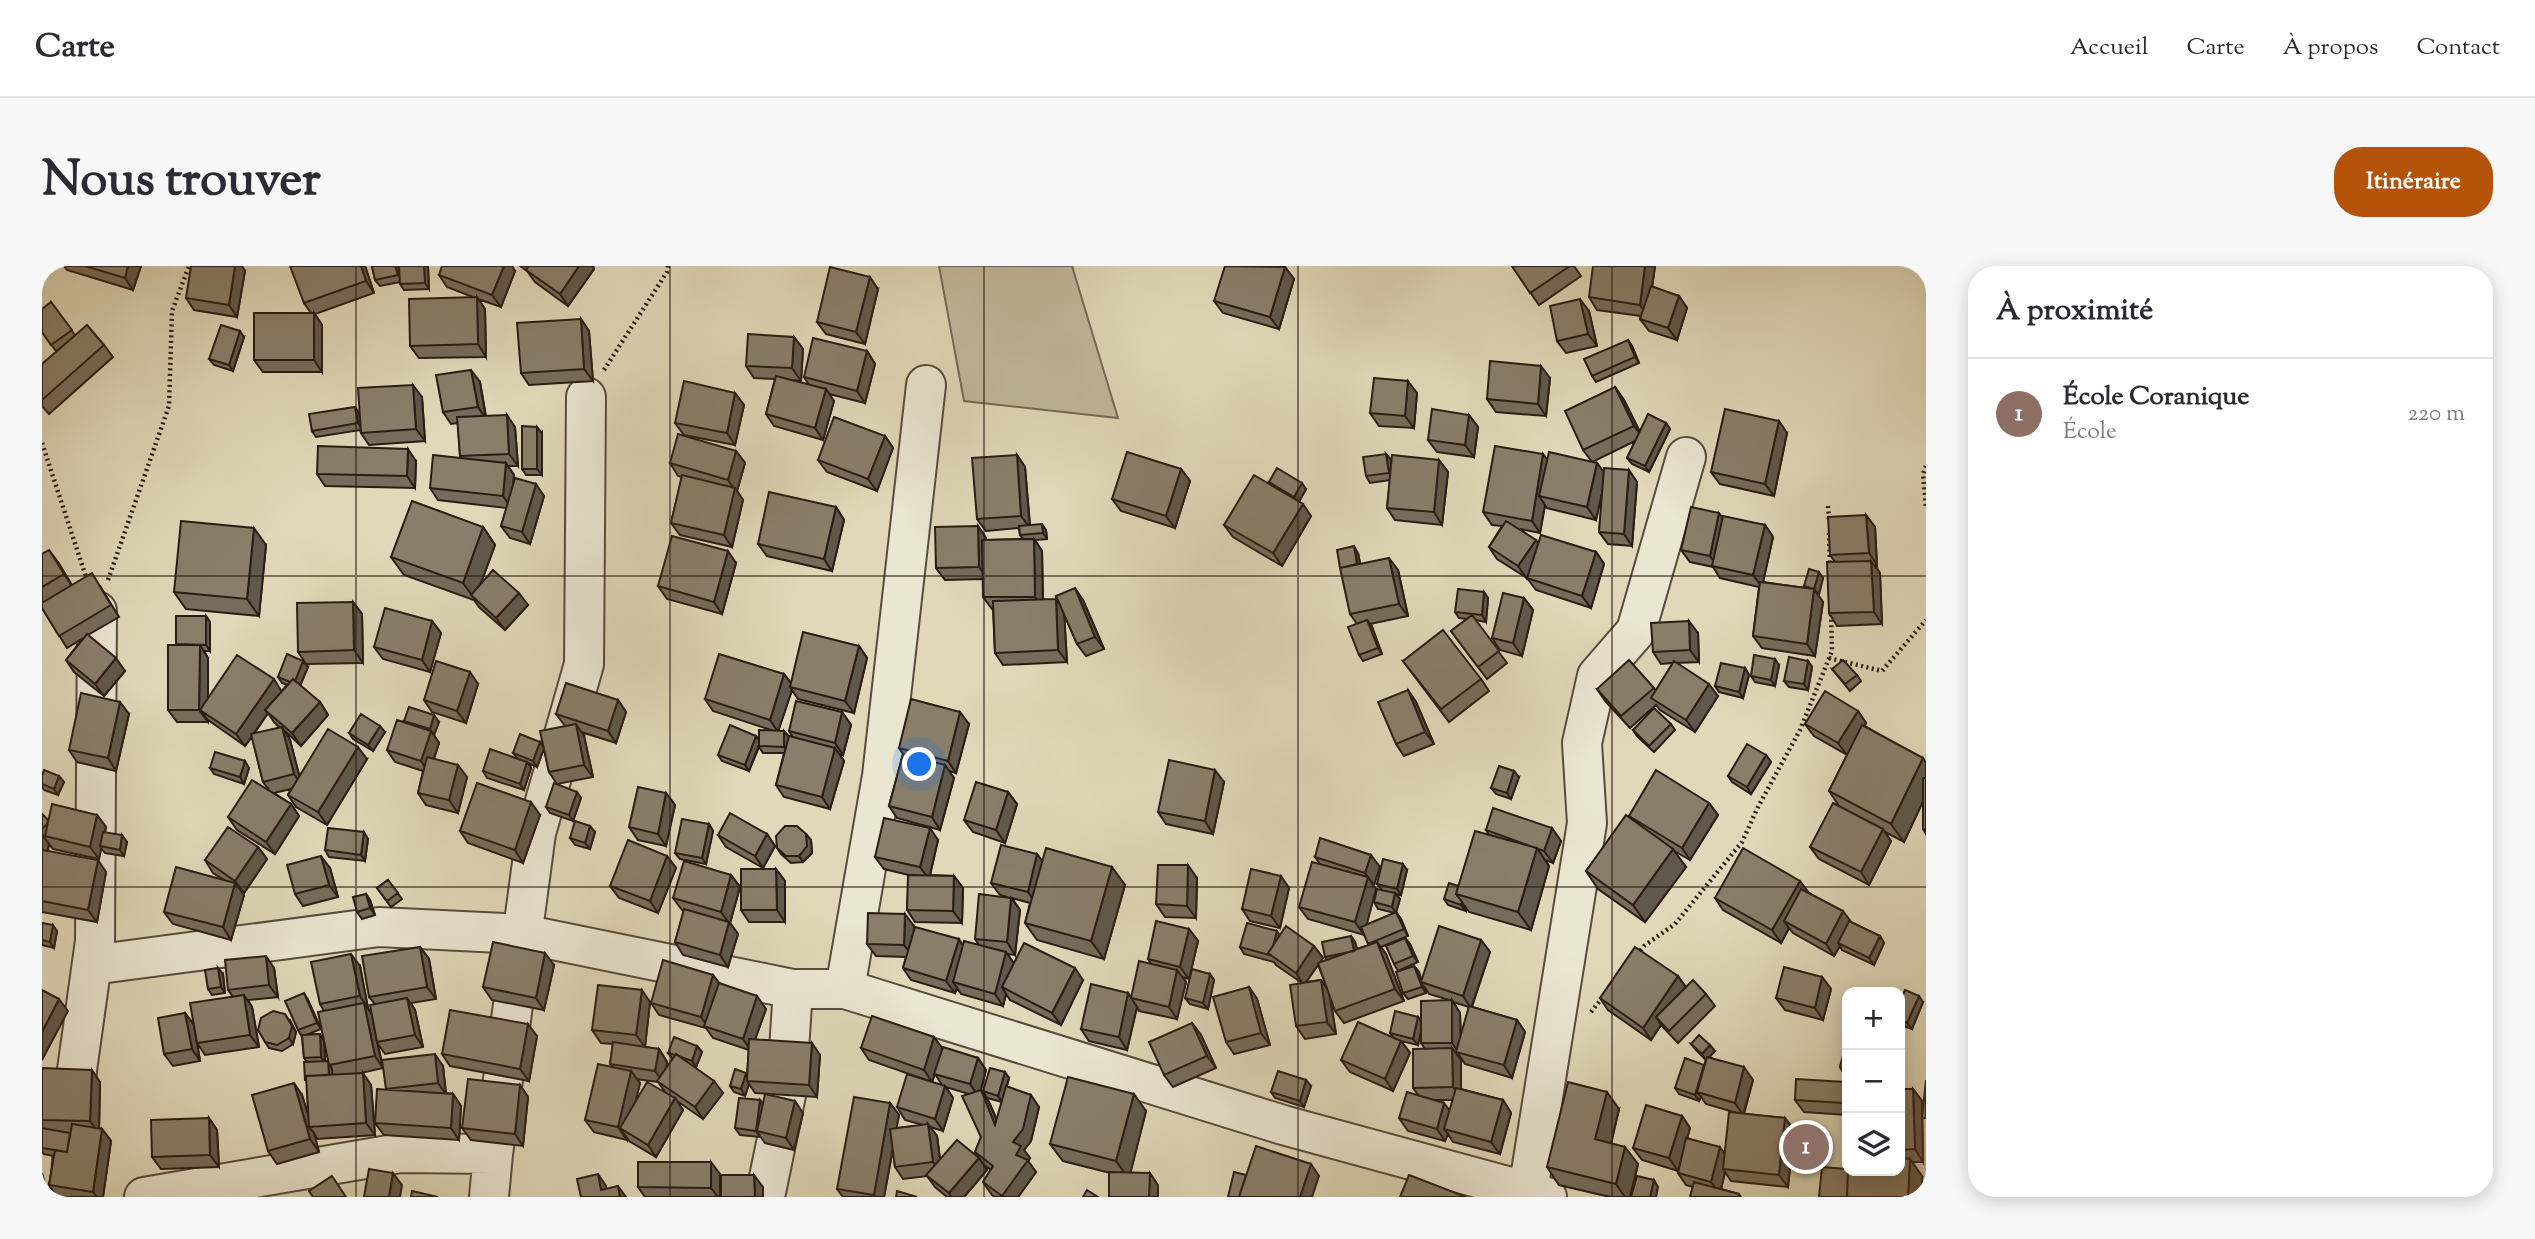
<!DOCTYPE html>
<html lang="fr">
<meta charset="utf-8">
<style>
:root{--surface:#fff;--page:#f7f7f7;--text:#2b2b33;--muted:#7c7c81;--line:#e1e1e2;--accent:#b45309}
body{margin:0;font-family:"Sorts Mill Goudy",serif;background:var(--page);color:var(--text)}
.controls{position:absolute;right:21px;bottom:21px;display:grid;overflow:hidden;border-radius:14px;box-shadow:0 4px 18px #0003}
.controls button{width:63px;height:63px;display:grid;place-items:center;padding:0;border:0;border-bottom:2px solid var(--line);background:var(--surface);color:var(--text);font:35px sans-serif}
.you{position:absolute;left:878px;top:499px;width:24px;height:24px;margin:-18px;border:5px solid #fff;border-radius:50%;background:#1a73e8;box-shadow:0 0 0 10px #1a73e833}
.badge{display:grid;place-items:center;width:46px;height:46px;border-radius:50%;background:var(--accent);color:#fff;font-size:23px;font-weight:700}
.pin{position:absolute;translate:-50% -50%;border:4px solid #fff;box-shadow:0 2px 7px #0006}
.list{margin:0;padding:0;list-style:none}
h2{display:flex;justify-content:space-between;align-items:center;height:91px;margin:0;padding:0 28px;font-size:30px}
h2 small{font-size:23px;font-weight:400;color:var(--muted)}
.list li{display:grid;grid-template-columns:46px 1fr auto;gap:21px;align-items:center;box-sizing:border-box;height:112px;padding:0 28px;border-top:2px solid var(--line)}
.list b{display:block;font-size:26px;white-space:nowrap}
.list p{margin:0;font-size:23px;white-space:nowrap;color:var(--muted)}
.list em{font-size:23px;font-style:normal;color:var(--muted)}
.icon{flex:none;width:38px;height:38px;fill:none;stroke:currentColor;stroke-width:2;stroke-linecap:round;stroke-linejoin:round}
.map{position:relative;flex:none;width:1884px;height:931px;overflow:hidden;border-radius:28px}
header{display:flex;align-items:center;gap:42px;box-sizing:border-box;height:98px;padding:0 35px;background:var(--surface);border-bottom:2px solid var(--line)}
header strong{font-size:33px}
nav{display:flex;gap:38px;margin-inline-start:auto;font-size:24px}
.intro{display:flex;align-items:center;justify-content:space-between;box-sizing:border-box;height:168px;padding:0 42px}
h1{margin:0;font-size:49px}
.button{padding:18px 32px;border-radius:28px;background:var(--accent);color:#fff;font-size:24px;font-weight:700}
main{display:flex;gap:42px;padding:0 42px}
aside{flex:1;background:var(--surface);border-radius:28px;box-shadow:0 4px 18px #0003}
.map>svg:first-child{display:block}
.green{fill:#c1b89d;stroke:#766a58;stroke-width:2}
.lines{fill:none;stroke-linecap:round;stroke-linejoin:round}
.minor-casing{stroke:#584b3d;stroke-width:42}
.path{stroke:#2b1c14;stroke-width:4.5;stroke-dasharray:2 3.5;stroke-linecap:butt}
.minor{stroke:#ebe6d2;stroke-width:38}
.wall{fill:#766c5b;stroke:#2b1c14;stroke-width:2;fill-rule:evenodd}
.shaded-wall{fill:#60584a;stroke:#2b1c14;stroke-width:2}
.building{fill:#897e6a;stroke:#2b1c14;stroke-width:2}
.grid{fill:none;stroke:#2b1c14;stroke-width:2;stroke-opacity:0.55}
</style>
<header>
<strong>Carte</strong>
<nav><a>Accueil</a><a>Carte</a><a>À propos</a><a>Contact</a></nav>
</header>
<div class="intro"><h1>Nous trouver</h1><a class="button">Itinéraire</a></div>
<main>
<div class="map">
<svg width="1884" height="931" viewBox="0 0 1884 931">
<rect width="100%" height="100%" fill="#e0d8b9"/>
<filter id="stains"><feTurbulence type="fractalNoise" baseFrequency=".00286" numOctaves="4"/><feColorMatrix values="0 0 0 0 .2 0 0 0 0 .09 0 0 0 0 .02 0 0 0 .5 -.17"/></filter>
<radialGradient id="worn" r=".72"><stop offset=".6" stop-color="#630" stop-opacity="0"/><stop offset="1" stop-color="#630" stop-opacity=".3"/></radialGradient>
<!-- green -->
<path class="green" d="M897,0H1030L1076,152L922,135Z"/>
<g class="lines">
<!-- minor casing -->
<g class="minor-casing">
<path id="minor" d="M50,699L337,661L481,668L751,723H803L1241,859L1505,931
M803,723L840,510L884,119
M28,931L35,804L53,675L55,345
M102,931L358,887L451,888
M447,931L451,888L494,567L542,398L544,131
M723,931L744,829L751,723
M1485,931L1545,557L1540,477L1555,410L1594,365L1644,191"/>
</g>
<!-- path -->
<path class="path" d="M562,104L625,6L626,0
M0,177L45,314
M1884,200L1881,208L1884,241
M1786,240L1787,255
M1787,267L1788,300
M66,314L127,140L130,45L147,0
M1787,392L1840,405L1884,354
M1595,689L1602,680L1633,658L1700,576L1716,541L1758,464L1790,385L1789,347
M1549,746L1561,731"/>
<!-- minor -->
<use href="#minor" class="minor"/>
</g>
<!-- wall -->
<path class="wall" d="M22,0H99L91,24L25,4Z
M323,0L332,27L273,48L280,59V106H221L212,94L269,47L262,37Z
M330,0H356L357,5V0H386L387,23L362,24L358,18V16L338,20L333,14Z
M478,0H551L552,3L526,40L493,16L485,5Z
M1470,0H1532L1539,10L1497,39Z
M1613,0L1610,21L1637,30L1645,42L1635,74L1607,65L1598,53L1599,50L1555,44L1547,31Z
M1243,1L1252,13L1237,63L1181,47L1172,35Z
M203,5L195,51L152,44L144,32Z
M473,5L459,41L436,33L443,43L444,91L377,92L368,80L431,31L405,21L397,9Z
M836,23L823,78L784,68L775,56Z
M9,36L33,69L62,79L71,91L7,148L0,140V98L21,80L14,85L0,66Z
M1547,45L1555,80L1524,87L1515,75Z
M539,53L547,65L551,115L487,119L479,107Z
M202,71L191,105L172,99L167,93Z
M752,71L761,83L759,115L751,114L767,119L762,111L825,85L833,98L823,137L787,128L792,135L781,174L732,160L724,148L733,113L712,112L704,100Z
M1586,74L1590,80L1597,97L1554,116L1550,110Z
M1508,112L1504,150L1454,146L1445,133Z
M438,116L444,150L473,161L476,200H466L472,209L471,218L502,230L488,278L468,272L459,260L465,242L396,234L388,222L419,192L418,190L416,157L409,158L401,146Z
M1573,121L1582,134L1598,166L1624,157L1628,163L1607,206L1590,198L1585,192L1593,175L1550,196L1555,197L1562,207L1595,216L1590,280L1566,278L1557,266L1561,222L1554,254L1505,242L1503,239L1498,267L1478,263L1496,277L1554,286L1562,298L1549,342L1494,324L1485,312L1455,293L1447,281L1460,260L1450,259L1441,246L1501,188L1505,194L1550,196L1541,184Z
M693,127L702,139L693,179L642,169L633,157Z
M1375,127L1372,162L1337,160L1328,147Z
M380,131L383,175L327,179L319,167L318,164L274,171L270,165L313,141L317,147Z
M1427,149L1436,161L1432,191L1395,186L1386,174Z
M500,167V209H484L480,203Z
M1745,167L1732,230L1678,218L1669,206Z
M843,170L851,182L835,225L785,206L776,194Z
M694,185L703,197L695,225L701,234L690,281L638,269L629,257L640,211L636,210L628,197Z
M1344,188L1349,194V199L1397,194L1406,206L1400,259L1353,254L1345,242L1348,214L1328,217L1324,210Z
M975,189L983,201L988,259L1004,264L1005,273L993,274L1000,285L1001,333L1019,340L1041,334L1062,383L1044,390L1035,378L1022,348L1025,396L961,399L953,387L951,343H950L941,331V313L903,314L894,302L936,260L944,272V274L981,273L978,269L977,262L944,265L935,253Z
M374,195L373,222L283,220L275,208Z
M1139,203L1148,215L1133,262L1079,245L1070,233Z
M1227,216L1264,223L1257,236L1269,250L1240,300L1191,271L1182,259L1229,220Z
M794,241L802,254L790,305L725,290L716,278Z
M1824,249L1833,261L1835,299H1833L1838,307L1840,358L1795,360L1787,347L1793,296L1788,289Z
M1680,252L1723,259L1731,271L1721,316L1763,322L1762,320L1781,312L1776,329L1781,336L1773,390L1720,382L1711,370L1717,321L1678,312L1671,301L1648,296L1639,284Z
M441,261L453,279L439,317L486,339L463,364L437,341L432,334L362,309L349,291Z
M224,279L217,350L144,343L132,326Z
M1316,287L1318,298L1356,304L1366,350L1328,358L1340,388L1321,395L1317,389L1315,358L1308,348Z
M0,288L16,296L30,319L58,320L77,351L46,369L83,405L62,430L32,406L24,394L41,372L25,382L0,342Z
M694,297L680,348L625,333L616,320Z
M1442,326L1446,332L1444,356L1433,354L1465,397L1445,413L1409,365L1425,353L1417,352L1413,346Z
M1482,332L1491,344L1480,390L1458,384L1450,372Z
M311,336L320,348L321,397L264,398L256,386Z
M164,350L168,356V385H162L166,392V432L240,425L245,419L240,417L236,411L266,401L258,420L278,436L286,449L259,480L243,465L248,474L257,509L325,493L285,559L254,541L246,529L249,523L232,527L249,538L257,550L233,588L195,564L186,551L227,524L221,516L210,471L203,480L166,454V456H135L126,444L134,379ZM226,447L232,456L238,462L212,468Z
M390,355L399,367L388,406L341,393L332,381Z
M1656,367L1657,396L1635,397L1676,430L1653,466L1618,444L1614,439L1588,462L1563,435L1555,423L1612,422L1614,425L1631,397L1619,398L1611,386Z
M817,380L825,392L812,447L756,433L750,424L736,465H742L747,471L750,470L747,465L800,446L809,459L801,489L797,488L802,495L788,543L742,531L734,519L742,487H721L717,481L707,505L680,495L676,489L714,470L717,473L732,465L671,445L663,433L742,408L749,417Z
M1361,395L1439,413L1447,425L1407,456Z
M1766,395L1770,401L1766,424L1747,421L1742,415Z
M1737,399L1733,420L1713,416L1709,410Z
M1703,402L1707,409L1701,432L1677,426L1673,420Z
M1790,403L1815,409L1819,415L1808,425Z
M436,418L424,457L390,446L382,434Z
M1366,424L1374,436L1392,478L1362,490L1354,478Z
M576,434L584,446L574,477L539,466L542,470L551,511L515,518L507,506L502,483L495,501L486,497L489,502L482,524L445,512L441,505L475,492L471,487L501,481L523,460L514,448Z
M1816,445L1824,457L1823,460L1884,497V568L1881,563V535L1862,576L1843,566L1849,575L1827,619L1777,593L1768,581L1797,540L1787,525L1805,489L1772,470L1763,458Z
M87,448L74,505L35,496L27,484Z
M362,455L397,456L392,469L397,477L392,493L425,511L416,547L384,539L376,527L381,505L353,496L345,484L364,457Z
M927,458L914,507L907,505L912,512L898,564L855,552L847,540L861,488L857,482Z
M1629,458L1633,464L1612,486L1595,470L1591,464Z
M343,466L331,485L311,473L307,467Z
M1724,489L1729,496L1709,528L1690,516L1686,510Z
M168,502H207L202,518L172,508Z
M0,510L22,516L16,529L2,524L0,521Z
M1477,511L1469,533L1454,528L1449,522Z
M1182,516L1171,568L1124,558L1116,546Z
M966,526L975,538L963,577L931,566L922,554Z
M624,527L633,539L624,580L596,574L587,561Z
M539,532L531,555L508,547L504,541Z
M1667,537L1676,549L1648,594L1632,585L1644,601L1603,656L1556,623L1544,605L1588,552L1587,550Z
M0,548L6,554L55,549L64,561L63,567L85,576L82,590L63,587L59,582L57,593L11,583L2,572L7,578L6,585L64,606L55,656L0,646Z
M498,549L481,597L426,577L418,565Z
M667,558L671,565L664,598L638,593L633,587Z
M1444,564L1519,575L1511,597L1503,594L1507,600L1489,664L1427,646L1424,642V645L1406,639L1402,633L1416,620L1447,569Z
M553,566L548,583L533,579L528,572Z
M725,568L733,580L721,602L684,581L676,569Z
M326,573L323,595L287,591L283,584Z
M769,574L770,587L761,596L749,597L739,588L735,582Z
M896,574L888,609L912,610L921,622L920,657L873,656L865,644L867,609L842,603L833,591Z
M216,581L225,593L202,627L199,625L202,629L189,674L131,658L122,646L182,614L171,607L163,594Z
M995,588L1000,595L1083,619L1062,693L995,674L983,657L988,637L970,632L978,644L973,689L965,688L972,697L1041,714L1019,759L968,734L964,728L961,740L919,728L915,722L913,727L869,714L861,702L864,691L834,690L825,678L872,660L871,666L921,679H937L933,673L965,631L958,629L949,617Z
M625,590L634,602L616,647L577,632L568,620Z
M1273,591L1338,601L1331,619L1334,623L1324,659L1353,647L1336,643L1332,636L1339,623L1335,618L1365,604L1359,629L1354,628L1358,633L1354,646L1359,653L1366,670L1339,681L1344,688L1362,735L1302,757L1293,745L1288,730L1294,768L1263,773L1254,760L1260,717L1234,699L1232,696L1202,688L1198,681L1238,669L1272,680L1281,692L1277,697L1285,694L1283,691L1309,670L1313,676L1315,683L1327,679L1322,668V669L1266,653L1257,641L1278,598ZM1276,699L1286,724L1279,714L1264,716Z
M288,602L296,631L261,640L253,628Z
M734,603L743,615V656H707L699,644Z
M689,609L698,621L688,657L696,668L686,701L641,689L633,676L642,645L640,644L631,632Z
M1155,612L1154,652L1123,651L1114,638Z
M346,614L360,633L349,641L335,622Z
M1247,622L1238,662L1208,655L1200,643Z
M1766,626L1810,657L1838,670L1842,677L1832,699L1800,684L1798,680L1792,690L1751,667L1747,662L1739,677L1681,644L1673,632Z
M324,628L328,634L333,649L320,653L315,646Z
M0,657L15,665L12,682L0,679Z
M1147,663L1156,675L1147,713L1141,711L1144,716L1135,753L1097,745L1095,741L1085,784L1047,775L1039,763L1086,727L1089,731L1109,698L1106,693Z
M1363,672L1368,678L1376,696L1356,705L1352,698Z
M1439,674L1448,686L1430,741L1475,754L1483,766L1470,812L1423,798L1417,789H1415L1419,794V823L1461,834L1469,847L1458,888L1411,876L1406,868L1403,875L1366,865L1357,852L1377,830L1371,822L1383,783L1379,777V764L1376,779L1359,775L1368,787L1351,825L1308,806L1299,794L1351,771L1348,767L1376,751L1379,755L1407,734L1387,728L1382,720L1384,727L1366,733L1361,727L1372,700L1377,706L1379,713ZM1411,736L1427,741L1419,771L1418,747ZM1390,834H1411L1408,845Z
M378,681L387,693L394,733L369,737L373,744L381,781L343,788L336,778L341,802L319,807L329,819L333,869L275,873L272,867L277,886L235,898L226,885L260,829L266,849L265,796L262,792L260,771L256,764L266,734L279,763L264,769L278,768L282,775V745L278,738L318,700L326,742L329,747L333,738L327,731ZM282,775L287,796L283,795Z
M512,699L502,744L450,734L441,721Z
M232,702L236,731L206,734L210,741L217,781L163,789L155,777L158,795L131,800L122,788L143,747L152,759L191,731L186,724Z
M181,708L183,727L170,729L166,723Z
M1168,708L1172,714L1166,743L1148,738L1143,732Z
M671,709L677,717L724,743L713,773L778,789L775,831L713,827L707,818L703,830L692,826L688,820L705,808L707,784L671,772L664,762L617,749L609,737Z
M1636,710L1644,721L1664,728L1673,740L1636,777L1619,759L1609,774L1566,744L1558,732Z
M1780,711L1789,723L1781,754L1743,744L1734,732Z
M1207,721L1215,733L1228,779L1192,788L1184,776Z
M608,736L603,781L617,783L625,796L624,802L631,793L626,787L655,780L660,786L654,801H652L681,827L661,853L635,835L641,844L614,891L587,875L585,872V874L552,866L543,854L571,801L568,798L571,778L559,777L550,764ZM594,813L616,816L623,826L593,837L598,817Z
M1858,736H1881L1870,763L1858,759Z
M248,754L254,766L251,778L240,785L227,782L223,776Z
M1150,757L1159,769L1174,802L1131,821L1122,809Z
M495,770L487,815L408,800L400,788Z
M1805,775V808H1802L1798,801Z
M1649,778L1673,785L1667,791L1711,814L1702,848L1743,852L1752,864L1746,921L1689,915L1683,906L1679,923L1697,928L1699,931H1648L1651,921L1644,919L1636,907L1641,885L1636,905L1600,894L1591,882L1640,850L1648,862L1645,872L1682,887L1695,847L1664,838L1659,831L1657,835L1637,828L1633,822L1662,799L1664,794L1654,784Z
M819,782L900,783L936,792L944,804L939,824L947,836L955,854L960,836L945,832L941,825L967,812L965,820L997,841L989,875L982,884L988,892L986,895L994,906L976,931H953L950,929L941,916L949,904L941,898L933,886L939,871L927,828L904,821L911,832L901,865L888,861L895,870L898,893L937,892L945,904L922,931H905L893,921L885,910L861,913L853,901L851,883L842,931H801L795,923L848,837L857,849L854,862L881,859L863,854L855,841L900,819L893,808L890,816L827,794Z
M401,800L404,827L411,828L419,840L417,874L342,869L333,857L344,824Z
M0,802L58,816L57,862L60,863L69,875L61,931H15L7,919L12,890L2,888L0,886Z
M478,819L486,831L481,880L429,874L420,862Z
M1805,819V849L1762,846L1753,834Z
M1269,820L1262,841L1233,832L1229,826Z
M1858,823H1871L1880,835L1881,896H1870L1880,910L1858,905Z
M718,834L721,838L761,847L752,884L723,877L718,870V871L698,869L693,862Z
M1577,843L1569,877L1596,898L1588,931H1568L1517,919L1505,901Z
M1104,845L1088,907L1116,919L1021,895L1008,878Z
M167,852L175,864L177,901L119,903L110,891Z
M678,908V931H603L596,921Z"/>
<!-- shaded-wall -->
<path class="shaded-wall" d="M86,0H99L91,24L83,12Z
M193,0H200L203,5L195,51L187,39Z
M319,0H323L332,27L324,15Z
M353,0H356L360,15L356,9Z
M382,0H386L387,23L383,17Z
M462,0H470L473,5L459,41L450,29Z
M537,0H551L552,3L526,40L518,28Z
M1603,0H1613L1606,51L1598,39Z
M1243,1L1252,13L1237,63L1228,51Z
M828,11L836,23L823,78L814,66Z
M1637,30L1645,42L1635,74L1626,62Z
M435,31L443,43L444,91L436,78Z
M1538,33L1547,45L1555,80L1546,68Z
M272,47L280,59V106L272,94Z
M539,53L547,65L551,115L542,103Z
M198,65L202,71L191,105L187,99Z
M752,71L761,83L759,115L750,102Z
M1586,74L1590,80L1597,97L1593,91Z
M825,85L833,98L823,137L815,125Z
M1499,100L1508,112L1504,150L1496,138Z
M429,104L438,116L444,153L436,141Z
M1366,115L1375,127L1372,162L1363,150Z
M371,119L380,131L383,175L374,163Z
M1573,121L1582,134L1601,172L1592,160Z
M784,123L792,135L781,174L773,162Z
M693,127L702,139L693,179L685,167Z
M313,141L317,147L320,163L316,157Z
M465,149L473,161L476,200L467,188Z
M1427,149L1436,161L1432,191L1423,179Z
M1737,155L1745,167L1732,230L1723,218Z
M1624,157L1628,163L1607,206L1603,200Z
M495,161L500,167V209L495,203Z
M843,170L851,182L835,225L826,213Z
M366,183L374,195L373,222L365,210Z
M694,185L703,197L695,225L701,234L690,281L682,269L692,223L686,214Z
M1344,188L1349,194L1351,213L1347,207Z
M1501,188L1510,200L1497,230L1503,239L1498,267L1490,255Z
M975,189L983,201L988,262L979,250Z
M1397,194L1406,206L1400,259L1392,246Z
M464,197L472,209L469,242L461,230Z
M1555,197L1564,209L1554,254L1545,241Z
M1139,203L1148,215L1133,262L1124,250Z
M1587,204L1595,216L1590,280L1582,268Z
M1260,217L1264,223L1256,237L1252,231Z
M494,218L502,230L488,278L480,266Z
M1261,238L1269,250L1240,300L1231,287Z
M794,241L802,254L790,305L782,293Z
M1677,247L1686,259L1675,301L1668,290Z
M1824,249L1833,261L1835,299L1827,287Z
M1000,258L1004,264L1005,273L1001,267Z
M1723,259L1731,271L1720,321L1711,309Z
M936,260L944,272L946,313L937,301Z
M441,261L453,279L433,333L421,317Z
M212,262L224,279L217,350L205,333Z
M992,273L1000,285L1001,343L993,331Z
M1494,274L1503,286L1485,313L1476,300Z
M1312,280L1316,287L1320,306L1316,300Z
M7,284L16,296L30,320L22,308Z
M686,285L694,297L680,348L672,336Z
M1554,286L1562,298L1549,342L1540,330Z
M1347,292L1356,304L1366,350L1357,338Z
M1829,295L1838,307L1840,358L1832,346Z
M1777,306L1781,312L1777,329L1772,323Z
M1033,322L1041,334L1062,383L1053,371Z
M1772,323L1781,336L1773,390L1765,378Z
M1442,326L1446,332L1444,356L1440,349Z
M477,327L486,339L463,364L454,352Z
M1482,332L1491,344L1480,390L1471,377Z
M1014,333L1022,345L1025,396L1016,384Z
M311,336L320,348L321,397L312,384Z
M164,350L168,356V385L164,379Z
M1325,354L1330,360L1340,388L1336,382Z
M390,355L399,367L388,406L380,394Z
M1647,355L1656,367L1657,396L1648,384Z
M158,379L166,392V449L158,444L166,454V456L157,444Z
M817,380L825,392L812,447L803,435Z
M74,392L83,405L62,430L53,418Z
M1733,393L1737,399L1733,420L1729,414Z
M261,395L266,401L256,424L252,417Z
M1766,395L1770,401L1766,424L1762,418Z
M1703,402L1707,409L1701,432L1697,426Z
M428,406L436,418L424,457L415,445Z
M742,408L751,420L748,421L750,424L736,466L728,454Z
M232,413L240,426L223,444L226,447L203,480L194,468Z
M1667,418L1676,430L1653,466L1644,454Z
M1366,424L1374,436L1392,478L1383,466Z
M576,434L584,446L574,477L566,465Z
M78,436L87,448L74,505L66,492Z
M278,436L286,449L259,480L250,467Z
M1816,445L1824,457L1805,489L1796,477Z
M800,446L809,459L801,489L793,477Z
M918,446L927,458L914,507L906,495Z
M392,449L397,456L392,469L388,463Z
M534,458L542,470L551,511L542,499Z
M338,460L343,466L331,485L326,479Z
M240,461L248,474L260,520L252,508Z
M389,465L397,477L387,507L379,495Z
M742,465L747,471L746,487L742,481Z
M714,470L718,476L707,505L703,499Z
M498,476L502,482L495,501L491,495Z
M316,481L325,493L285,559L276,546Z
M793,482L802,495L788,543L780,531Z
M1724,489L1729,496L1709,528L1705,521Z
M1881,492L1884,497V529L1862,576L1849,558Z
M203,495L207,502L202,518L198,511Z
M485,496L489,502L482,524L478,518Z
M416,499L425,511L416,547L407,534Z
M903,499L912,512L898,564L890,551Z
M1173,504L1182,516L1171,568L1163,555Z
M1472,505L1477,511L1469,533L1465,527Z
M17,510L22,516L16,529L12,523Z
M535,526L539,532L531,555L527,549Z
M966,526L975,538L963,577L954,564Z
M624,527L633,539L624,580L616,568Z
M489,536L498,549L481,597L473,584Z
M1667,537L1676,549L1648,594L1640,582Z
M249,538L257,550L233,588L224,576Z
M55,549L64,561L57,593L48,581Z
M667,558L671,565L664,598L660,592Z
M548,560L553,566L548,583L543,577Z
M888,562L896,574L887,613L878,601Z
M1510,562L1519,575L1511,597L1502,585Z
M1841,563L1849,575L1827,619L1819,606Z
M322,566L326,573L323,595L319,589Z
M0,568L7,578L0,608Z
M725,568L733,580L721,602L713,590Z
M764,568L769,574L770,587L761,596L757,590Z
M80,569L85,576L82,590L78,584Z
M216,581L225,593L202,627L193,615Z
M1495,582L1507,600L1489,664L1476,646Z
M1631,583L1644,601L1603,656L1591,639Z
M995,588L1004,600L994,638L986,626Z
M1329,589L1338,601L1332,619L1323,607Z
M279,590L288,602L296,631L287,619Z
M625,590L634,602L616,647L608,635Z
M56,594L64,606L55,656L46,644Z
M1361,598L1365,604L1359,629L1355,623Z
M1146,599L1155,612L1154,652L1145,640Z
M1070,601L1083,619L1062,693L1049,675Z
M734,603L743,615V656L735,644Z
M689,609L698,621L688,657L696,668L686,701L678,689L687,657L679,646Z
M912,610L921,622L920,657L911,645Z
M1239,610L1247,622L1238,662L1229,650Z
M1326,611L1334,623L1322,669L1313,656Z
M1758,615L1767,627L1742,655L1747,662L1739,677L1730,664Z
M193,617L202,629L189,674L181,661Z
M1353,627L1358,633L1354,647L1350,641Z
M324,628L328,634L333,649L328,642Z
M969,632L978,644L973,689L965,676Z
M1420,636L1424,642V645L1419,639Z
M1801,645L1810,657L1796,677L1798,680L1792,690L1784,678Z
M1354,646L1359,653L1366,670L1362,663Z
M863,648L872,660L871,691L862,679Z
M11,659L15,665L12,682L8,676Z
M1147,663L1156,675L1147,713L1138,701Z
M1235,665L1239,671L1228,689Z
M1309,670L1313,676L1317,691L1312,685Z
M1838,670L1842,677L1832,699L1827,692Z
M1363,672L1368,678L1376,696L1371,690Z
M917,673L925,686L911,716L915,722L913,727L904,715Z
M1439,674L1448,686L1429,742L1421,730Z
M1335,676L1344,688L1362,735L1353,723Z
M1272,680L1281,692L1262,719L1254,707Z
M378,681L387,693L394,733L385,721Z
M964,686L973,699L960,721L964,728L961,740L953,728Z
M503,687L512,699L502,744L494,732Z
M309,688L318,700L326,742L318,730Z
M224,690L232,702L236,731L227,719Z
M1372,700L1377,706L1380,716H1379L1384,727L1380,721Z
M176,702L181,708L183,727L179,721Z
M1033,702L1041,714L1019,759L1010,747Z
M1135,704L1144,716L1135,753L1127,741Z
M1168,708L1172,714L1166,743L1161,737Z
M671,709L680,721L666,761L659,751Z
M1636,710L1644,722L1614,751L1619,759L1609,774L1601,762Z
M1780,711L1789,723L1781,754L1773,742Z
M1279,714L1287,726L1294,768L1285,756Z
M1207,721L1215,733L1228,779L1219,767Z
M600,724L608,736L603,781L594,769Z
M262,727L266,734L279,763L275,757Z
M1086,727L1095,741L1085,784L1077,771Z
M202,729L210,741L217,781L208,769Z
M715,730L724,743L709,785L701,773Z
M1877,730L1881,736L1870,763L1865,757Z
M365,732L373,744L381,781L373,769Z
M17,733L26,745L0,794V766Z
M1410,734L1418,747L1419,787H1417L1410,777Z
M322,737L330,749L335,776L341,802L333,790Z
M143,747L152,759L158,795L150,783Z
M243,748L254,766L251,778L247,772Z
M1376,751L1381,757L1376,779L1371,773Z
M1475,754L1483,766L1470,812L1462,799Z
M1150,757L1159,769L1174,802L1165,790Z
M486,758L495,770L487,815L478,803Z
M278,768L282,775L283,797L279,791Z
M892,771L901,783L890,816L882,804Z
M1359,775L1368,787L1351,825L1343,813Z
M770,777L778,789L775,831L767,819Z
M1668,779L1673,785L1664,795L1660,788Z
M655,780L660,786L654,801L650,795Z
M1410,782L1419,794V833L1411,821Z
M617,783L625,796L622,817L613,805Z
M393,788L401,800L404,829L396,817Z
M936,792L944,804L937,831L928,818Z
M286,795L290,803L291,819L287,813Z
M1663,799L1655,826L1659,831L1657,835L1653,829Z
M1702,801L1711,814L1701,849L1693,837Z
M50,804L58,816L57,868L48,855Z
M589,805L598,817L586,867L578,862L585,872V874L576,861Z
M963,806L967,812L960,836L956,830Z
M321,807L329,819L333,869L324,857Z
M704,807L705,815L707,818L703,830L699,823Z
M1264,814L1269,820L1262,841L1258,835Z
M672,815L681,827L661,853L653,841Z
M1803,816L1805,819V842L1801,837Z
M252,817L260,829L270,861H267L272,867L277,886L268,873Z
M478,819L486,831L481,880L473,868Z
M903,820L911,832L901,865L893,853Z
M1871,823L1880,835L1881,896L1873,883Z
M939,824L947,836L962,872L953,859Z
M1565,826L1577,843L1566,891L1553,873Z
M411,828L419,840L417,874L409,862Z
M1092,828L1104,845L1087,913L1074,895Z
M989,829L997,841L989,875L982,884L988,892L986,895L994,906L976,931H961L960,930L974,889L971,876Z
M633,832L641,844L614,891L606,879Z
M718,834L722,840L715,865L718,871L714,865Z
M1461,834L1469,847L1458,888L1449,876Z
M753,835L761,847L752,884L744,872Z
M848,837L857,849L842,931H833L832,929Z
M1402,837L1411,849L1402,863L1406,868L1403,875L1395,863Z
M1640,850L1648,862L1636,905L1627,892Z
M167,852L175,864L177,901L168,889Z
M1743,852L1752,864L1746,921L1737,909Z
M886,858L895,870L900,909L891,896Z
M60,863L69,875L61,931H55L51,926Z
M1583,881L1596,898L1588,931H1583L1574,918Z
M1678,881L1687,894L1681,903L1683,906L1678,928L1669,916Z
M937,892L945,904L922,931H909L907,927Z
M1868,893L1880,910V931H1866Z
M669,896L678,908V931H676L669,922Z
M1269,898L1277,910L1270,931H1258Z
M0,907L1,910L5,931H0Z
M351,907L360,919L358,931H347Z
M1108,907L1116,919V931H1107Z
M556,908L564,920L566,931L559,924Z
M712,909L721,921V931H713Z
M1612,914L1616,921L1614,931H1608Z
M576,920L584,931H578Z"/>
<!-- building -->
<path class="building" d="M43,0H86L83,12Z
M149,0H193L187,39L144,32Z
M248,0H319L324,15L262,37Z
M330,0H353L356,9L333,14Z
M357,0H382L383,17L358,18Z
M400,0H462L450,29L397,9Z
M487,0H537L518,28L484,4Z
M1183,0L1243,1L1228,51L1172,35Z
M1470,0H1528L1488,27Z
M1551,0H1603L1598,39L1547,31Z
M788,1L828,11L814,66L775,56Z
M1609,20L1637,30L1626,62L1598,53Z
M435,31L436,78L368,80L367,33Z
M1538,33L1546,68L1515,75L1508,40Z
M9,36L30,64L9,79L0,66V43Z
M212,47H272V94H212Z
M539,53L542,103L479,107L475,57Z
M45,59L62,79L0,134V98Z
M179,59L198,65L187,99L167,93Z
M706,68L752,71L750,102L704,100Z
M771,72L825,85L815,125L762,111Z
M1586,74L1593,91L1550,110L1542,93Z
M1448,95L1499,100L1496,138L1445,133Z
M429,104L436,141L401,146L394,109Z
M734,110L784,123L773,162L724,148Z
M1332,112L1366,115L1363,150L1328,147Z
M642,115L693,127L685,167L633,157Z
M371,119L374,163L319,167L316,122Z
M1573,121L1592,160L1541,184L1523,145Z
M313,141L316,157L270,165L267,148Z
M1390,143L1427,149L1423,179L1386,174Z
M1683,143L1737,155L1723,218L1669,206Z
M1606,148L1624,157L1603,200L1585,192Z
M465,149L467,188L418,190L415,151Z
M792,151L843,170L826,213L776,194Z
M480,160L495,161V203H480Z
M636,168L694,185L686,214L628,197Z
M276,180L366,183L365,210L275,208Z
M1453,180L1501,188L1490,255L1441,246Z
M1085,186L1139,203L1124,250L1070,233Z
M1507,186L1555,197L1545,241L1497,230Z
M1344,188L1347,207L1324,210L1321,191Z
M391,189L464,197L461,230L388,222Z
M975,189L979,250L935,253L930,192Z
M1350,189L1397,194L1392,246L1345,242Z
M1235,202L1260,217L1252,231L1227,216Z
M1562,202L1587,204L1582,268L1557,266Z
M640,209L693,222L682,269L629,257Z
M1212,209L1261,238L1231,287L1182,259Z
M473,212L494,218L480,266L459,260Z
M727,226L794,241L782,293L716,278Z
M370,235L441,261L421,317L349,291Z
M1649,241L1677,247L1668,290L1639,284Z
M1824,249L1827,287L1788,289L1786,251Z
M1681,250L1723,259L1711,309L1670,300Z
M139,255L212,262L205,333L132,326Z
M1464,255L1494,274L1476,300L1447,281Z
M1000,258L1001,267L978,269L977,260Z
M936,260L937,301L894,302L893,261Z
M1499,269L1554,286L1540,330L1485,312Z
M630,270L686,285L672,336L616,320Z
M992,273L993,331H941L940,274Z
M1312,280L1315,298L1298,302L1295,284Z
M7,284L22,308L0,321V288Z
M1347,292L1357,338L1308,348L1298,302Z
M1829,295L1832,346L1787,347L1785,296Z
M1767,303L1777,306L1772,323L1762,320Z
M451,304L477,327L454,352L429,329Z
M50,307L69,339L17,370L0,342V337Z
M1718,316L1772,323L1765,378L1711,370Z
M1033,322L1053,371L1035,378L1014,330Z
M1416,323L1442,326L1440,349L1413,346Z
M1461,327L1482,332L1471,377L1450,372Z
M1014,333L1016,384L953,387L951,335Z
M311,336L312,384L256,386L255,337Z
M343,342L390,355L380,394L332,381Z
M1430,349L1457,385L1436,401L1409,365Z
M134,350H164V379L134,378Z
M1325,354L1336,382L1317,389L1306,361Z
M1647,355L1648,384L1611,386L1609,357Z
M1401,364L1439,413L1399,443L1361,395Z
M761,366L817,380L803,435L748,421Z
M45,368L74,392L53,418L24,394Z
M126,379H158L157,444H126Z
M245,388L261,395L253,415L251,413L248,416L236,411Z
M677,388L742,408L728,454L663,433Z
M195,389L232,413L194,468L158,444Z
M1712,389L1733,393L1729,414L1709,410Z
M1747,391L1766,395L1762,418L1742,415Z
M1587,394L1612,422L1579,450L1555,423Z
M1801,394L1815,409L1803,418L1790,403Z
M394,395L428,406L415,445L382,434Z
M1632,395L1667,418L1644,454L1609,432Z
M1679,397L1703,402L1697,426L1673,420Z
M251,413L278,436L250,467L223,444Z
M524,417L576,434L566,465L514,448Z
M1366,424L1383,466L1354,478L1336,436Z
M1783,425L1816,445L1796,477L1763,458Z
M39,427L78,436L66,492L27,484Z
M869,433L918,446L906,495L857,482Z
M754,435L800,446L793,477L747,465Z
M367,441L392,449L388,463L362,455Z
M1612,442L1629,458L1607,480L1591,464Z
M319,448L338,460L326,479L307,467Z
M355,454L389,465L379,495L345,484Z
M534,458L542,499L507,506L498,465Z
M688,459L714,470L703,499L676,489Z
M1820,459L1881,492L1849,558L1787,525Z
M240,461L252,508L221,516L209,468Z
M286,463L316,481L276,546L246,529Z
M717,464L742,465V481L717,480Z
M478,468L498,476L491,495L471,487Z
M747,470L793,482L780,531L734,519Z
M1705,478L1724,489L1705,521L1686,510Z
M448,483L485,496L478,518L441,505Z
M173,486L203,495L198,511L168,502Z
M861,488L903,499L890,551L847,540Z
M385,491L416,499L407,534L376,527Z
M1127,494L1173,504L1163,555L1116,546Z
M1457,500L1472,505L1465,527L1449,522Z
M2,504L17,510L12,523L0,518V510Z
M1614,504L1667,537L1640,582L1587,550Z
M1881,512H1884V563H1881Z
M210,514L249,538L224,576L186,551Z
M934,516L966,526L954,564L922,554Z
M435,517L489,536L473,584L418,565Z
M512,517L535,526L527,549L504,541Z
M596,521L624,527L616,568L587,561Z
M1791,537L1841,563L1819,606L1768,581Z
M10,538L55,549L48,581L3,570Z
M1451,542L1510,562L1502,585L1444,564Z
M688,547L725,568L713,590L676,569Z
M0,548L6,554L5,558L0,563Z
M1584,549L1631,583L1591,639L1544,605Z
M842,552L888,562L878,601L833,591Z
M640,553L667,558L660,592L633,587Z
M533,555L548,560L543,577L528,572Z
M743,560H755L764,568L765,580L757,590H744L735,582L734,570Z
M186,561L216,581L193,615L163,594Z
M286,562L322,566L319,589L283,584Z
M1433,565L1495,582L1476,646L1414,628Z
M61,566L80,569L78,584L58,580Z
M1278,572L1329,589L1323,607L1273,591Z
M586,574L625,590L608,635L568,620Z
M959,579L995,588L986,626L949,617Z
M1004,582L1070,601L1049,675L983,657Z
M1701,582L1758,615L1730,664L1673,632Z
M0,584L56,594L46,644L0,635Z
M279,590L287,619L253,628L245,599Z
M1341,593L1361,598L1355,623L1335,618Z
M642,595L689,609L679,646L631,632Z
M1270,596L1326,611L1313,656L1257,641Z
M1116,599H1146L1145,640L1114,638Z
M134,601L193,617L181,661L122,646Z
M699,603H734L735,644H699Z
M1209,603L1239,610L1229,650L1200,643Z
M866,609L912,610L911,645L865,644Z
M346,614L356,627L345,635L335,622Z
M1407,617L1416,620L1414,628L1420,636L1419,639L1402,633Z
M1335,623L1353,627L1350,641L1332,636Z
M1759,623L1801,645L1784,678L1742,655Z
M324,628L328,642L315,646L311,631Z
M937,628L969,632L965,676L933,673Z
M642,643L687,656L678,689L633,676Z
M1354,646L1362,663L1326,678L1319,661Z
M826,647L863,648L862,679L825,678Z
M1114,655L1147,663L1138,701L1106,693Z
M1807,655L1838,670L1827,692L1796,677Z
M0,657L11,659L8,676L0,674Z
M1205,657L1235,665L1231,680L1226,687L1227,689L1198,681Z
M1244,660L1272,680L1254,707L1226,687Z
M1397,660L1439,674L1421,730L1379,716Z
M873,661L917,673L904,715L861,702Z
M1309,670L1312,685L1283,691L1280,676Z
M1363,672L1371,690L1352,698L1344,680Z
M922,675L964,686L953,728L911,716Z
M451,676L503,687L494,732L441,721Z
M1335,676L1353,723L1293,745L1276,697Z
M982,677L1033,702L1010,747L960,721Z
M378,681L385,721L327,731L320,690Z
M1593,681L1636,710L1601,762L1558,732Z
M309,688L318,730L278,738L269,696Z
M224,690L227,719L186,724L183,694Z
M621,694L671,709L659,751L609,737Z
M1097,695L1135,704L1127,741L1089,732Z
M1372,700L1380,721L1361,727L1354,706Z
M1742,701L1780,711L1773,742L1734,732Z
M176,702L179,721L166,723L163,704Z
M1150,703L1168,708L1161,737L1143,732Z
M1279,714L1285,756L1254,760L1248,719Z
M1651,714L1664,728L1627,765L1614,751Z
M677,717L715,730L701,773L662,760Z
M1049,718L1086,727L1077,771L1039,763Z
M556,719L600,724L594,769L550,764Z
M1207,721L1219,767L1184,776L1171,731Z
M0,724L17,733L0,766Z
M1863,724L1877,730L1865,757L1858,754V736Z
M262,727L275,757L256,764L243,735Z
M202,729L208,769L155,777L148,737Z
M365,732L373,769L335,776L328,739Z
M1410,734V777H1379V735Z
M322,737L333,790L287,799L276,746Z
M1427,740L1475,754L1462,799L1414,786Z
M408,744L486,758L478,803L400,788Z
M231,745L243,748L250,760L247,772L235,779L223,776L216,764L219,752Z
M1353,745L1376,751L1371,773L1348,767Z
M143,747L150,783L122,788L116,752Z
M830,750L892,771L882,804L819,782Z
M1316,756L1359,775L1343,813L1299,794Z
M1150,757L1165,790L1122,809L1107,776Z
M278,768L279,791L262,792L260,769Z
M1657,769L1668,779L1660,788L1649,778Z
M632,771L655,780L650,795L639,791L634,788L633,789L626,787Z
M707,773L770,777L767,819L705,815Z
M1805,775V803L1798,801Z
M571,776L617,783L613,805L568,798Z
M901,781L936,792L928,818L892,808Z
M1410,782L1411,821L1371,822V783Z
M393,788L396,817L344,823L340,794Z
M634,788L672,815L653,841L615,815Z
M1665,791L1702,801L1693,837L1655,826Z
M1643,792L1662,799L1653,829L1633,822Z
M286,795L287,809L264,810L263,815L262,796Z
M556,798L589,805L576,861L543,854Z
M0,802L50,804L48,855L0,854Z
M948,802L963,806L956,830L941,825Z
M693,803L704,807L699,823L688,820Z
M1236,805L1264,814L1258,835L1229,826Z
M321,807L324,857L267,861L264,810Z
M865,808L903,820L893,853L855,841Z
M1026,811L1092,828L1074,895L1008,878Z
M426,813L478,819L473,868L420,862Z
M1754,813L1803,816L1801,837L1753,834Z
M1884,814V852H1880Z
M605,816L633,832L606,879L578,862Z
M1526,816L1565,826L1553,873L1583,881L1574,918L1505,901Z
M252,817L268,873L226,885L210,829Z
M964,820L989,829L981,863L971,876L979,880L974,889L986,894L960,930L941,916L951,900L933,886L939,871L920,830L939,824L953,859Z
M1414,822L1461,834L1449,876L1402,863Z
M335,823L411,828L409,862L333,857Z
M1858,823H1871L1873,883L1858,884Z
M1365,826L1402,837L1395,863L1357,852Z
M723,828L753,835L744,872L715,865Z
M812,831L848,837L832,929L795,923Z
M697,832L718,834L714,865L693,862Z
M1604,839L1640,850L1627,892L1591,882Z
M1687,846L1743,852L1737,909L1681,903Z
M167,852L168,889L110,891L109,854Z
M30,858L60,863L51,926L7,919L13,884L25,886Z
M886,858L891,896L853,901L848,863Z
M0,862L28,867L25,886L0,882Z
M1644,872L1678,881L1669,916L1636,907Z
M915,874L937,892L907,927L884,909Z
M1214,880L1269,898L1258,931H1197Z
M1858,892L1868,893L1866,931H1805L1806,905H1858Z
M596,896H669V922L596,921Z
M1780,901L1805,903L1806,905L1805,931H1777Z
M327,903L351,907L347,931H322Z
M1067,906L1108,907L1107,931H1067Z
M1192,906L1204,909L1197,931H1186Z
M556,908L559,924L576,920L578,931H539L535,913Z
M679,909H712L713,931H679Z
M1367,909L1424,931H1358Z
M290,910L304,931H271L267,925Z
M1595,910L1612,914L1608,931H1589Z
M1652,916L1697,928L1696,931H1648Z
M1045,924L1056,931H1041Z
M370,925L396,931H369Z
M855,925L875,931H854Z"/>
<!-- grid -->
<path class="grid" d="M314,0V931M628,0V931M942,0V931M1256,0V931M1570,0V931M0,310H1884M0,621H1884"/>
<rect width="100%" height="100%" filter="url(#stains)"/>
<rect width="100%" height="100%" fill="url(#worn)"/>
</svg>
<div class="controls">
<button>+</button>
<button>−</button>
<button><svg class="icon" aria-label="layers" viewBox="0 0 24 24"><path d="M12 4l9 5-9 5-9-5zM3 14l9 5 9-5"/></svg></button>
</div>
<div class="you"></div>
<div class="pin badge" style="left:1764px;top:881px;background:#8d6e63">1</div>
</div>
<aside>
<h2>À proximité<small></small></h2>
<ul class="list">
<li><span class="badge" style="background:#8d6e63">1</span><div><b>École Coranique</b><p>École</p></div><em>220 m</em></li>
</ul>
</aside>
</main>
